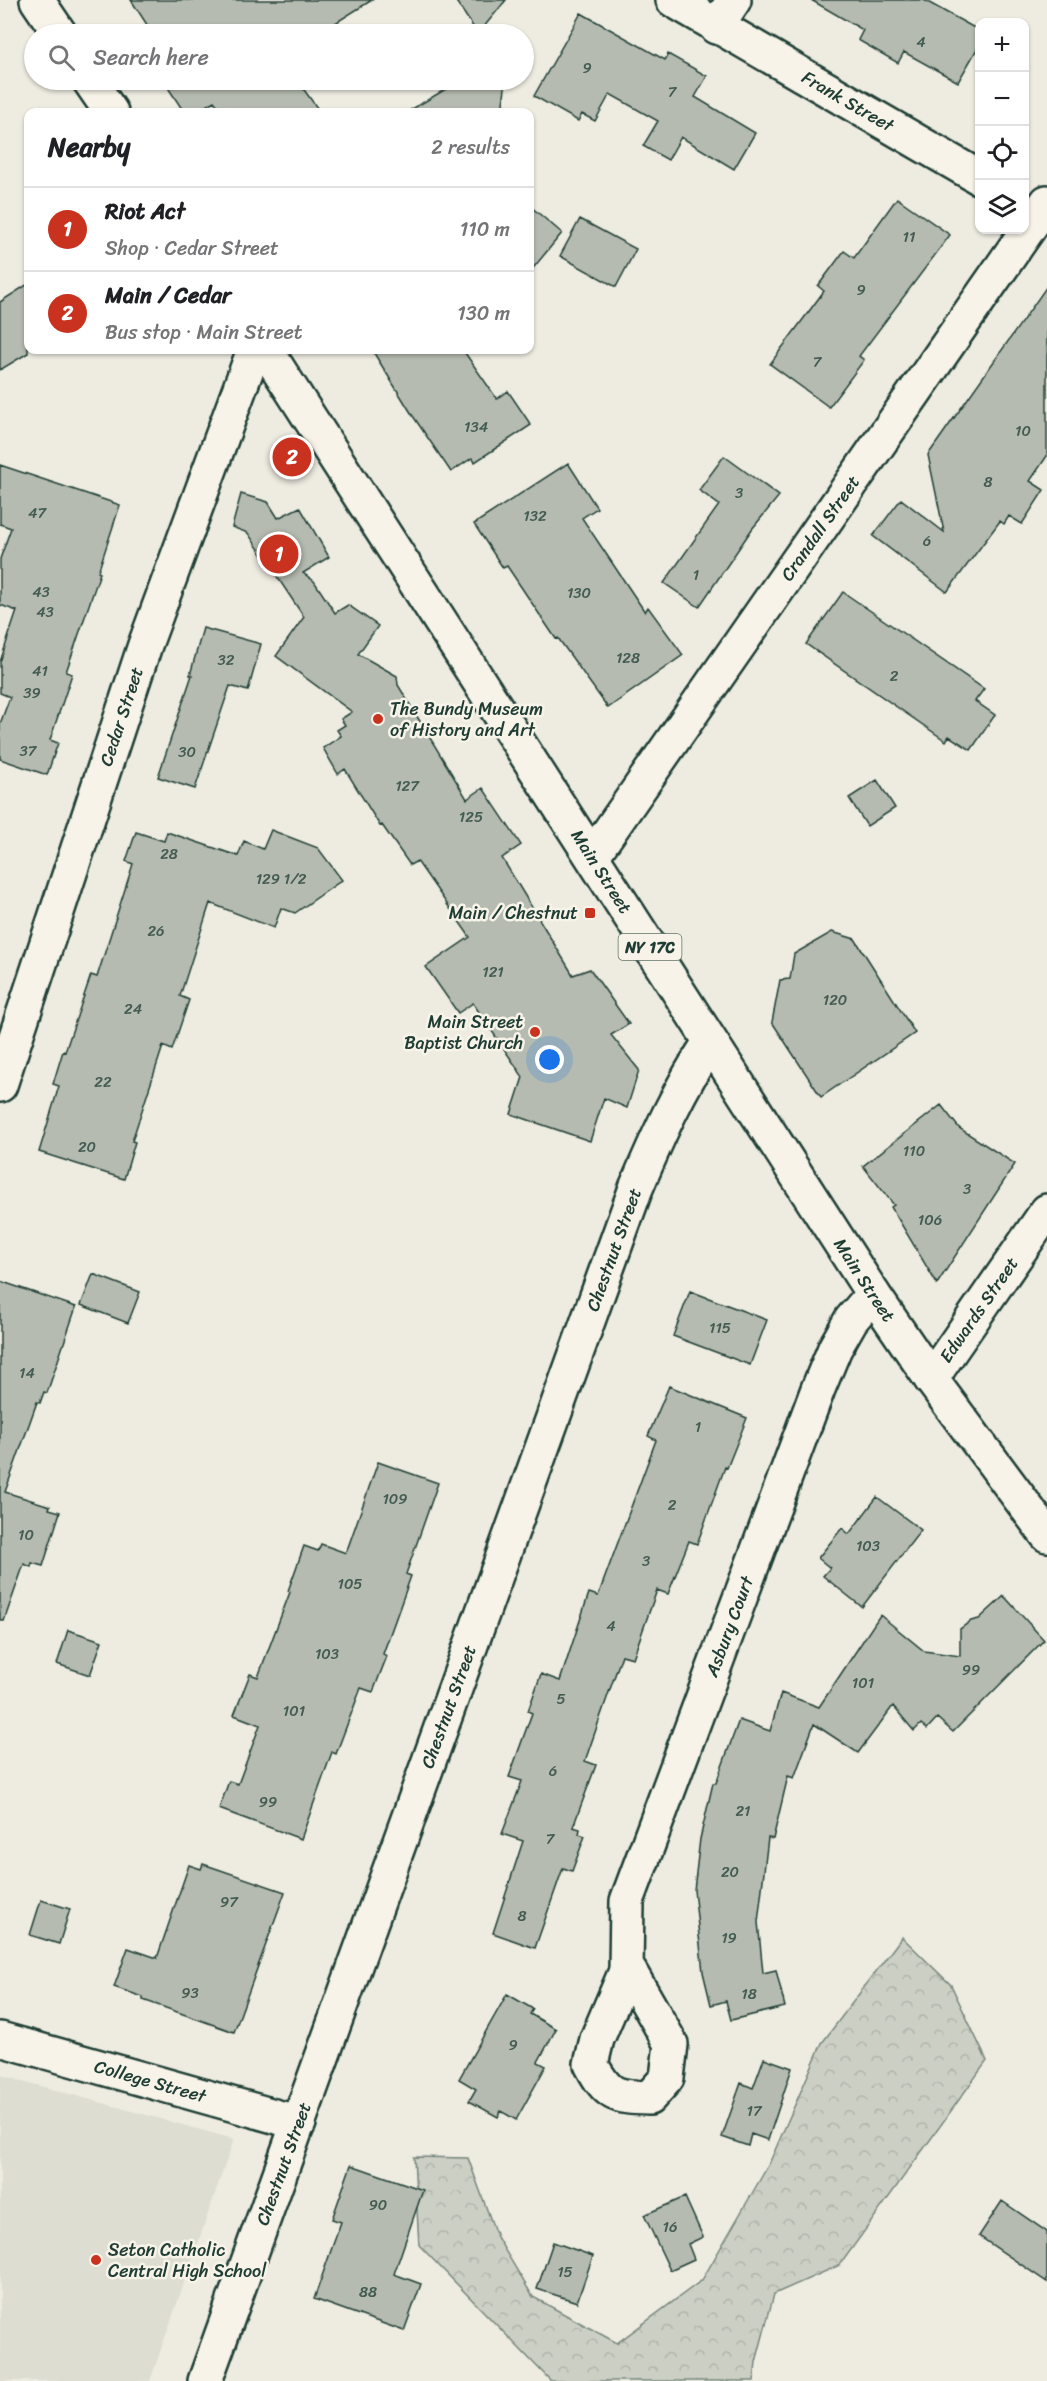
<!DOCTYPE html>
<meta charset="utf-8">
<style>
:root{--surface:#fff;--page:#f6f6f6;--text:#202124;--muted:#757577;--line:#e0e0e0;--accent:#c8321e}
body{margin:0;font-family:Sriracha,sans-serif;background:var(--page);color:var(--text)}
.controls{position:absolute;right:18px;top:18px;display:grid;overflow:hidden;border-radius:12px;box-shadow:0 2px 4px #0004}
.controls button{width:54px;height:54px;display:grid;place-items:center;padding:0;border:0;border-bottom:2px solid var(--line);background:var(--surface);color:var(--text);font:30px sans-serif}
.you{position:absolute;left:550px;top:1060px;width:21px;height:21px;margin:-15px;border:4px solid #fff;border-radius:50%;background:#1a73e8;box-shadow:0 0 0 9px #1a73e833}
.badge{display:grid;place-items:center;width:39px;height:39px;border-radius:50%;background:var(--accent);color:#fff;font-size:20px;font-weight:700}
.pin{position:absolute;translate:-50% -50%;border:3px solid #fff;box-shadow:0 2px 6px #0006}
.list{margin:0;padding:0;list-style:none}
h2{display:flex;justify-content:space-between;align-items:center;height:78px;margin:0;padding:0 24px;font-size:26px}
h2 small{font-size:20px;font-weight:400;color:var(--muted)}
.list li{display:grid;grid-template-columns:39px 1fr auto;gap:18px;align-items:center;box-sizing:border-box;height:84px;padding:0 24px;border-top:2px solid var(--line)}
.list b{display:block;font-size:22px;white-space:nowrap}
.list p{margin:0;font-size:20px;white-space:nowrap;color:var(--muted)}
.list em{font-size:20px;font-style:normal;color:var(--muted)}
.icon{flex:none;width:33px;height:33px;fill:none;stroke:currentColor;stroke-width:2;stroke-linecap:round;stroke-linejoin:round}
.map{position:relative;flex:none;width:1047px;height:2381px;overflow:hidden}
.search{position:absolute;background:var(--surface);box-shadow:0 2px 4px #0004;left:24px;top:24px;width:510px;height:66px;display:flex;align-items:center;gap:15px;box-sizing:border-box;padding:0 21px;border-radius:33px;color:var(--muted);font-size:22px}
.panel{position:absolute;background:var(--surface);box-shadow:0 2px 4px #0004;left:24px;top:108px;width:510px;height:246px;border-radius:12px}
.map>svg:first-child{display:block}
.built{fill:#ddddd2}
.forest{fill:url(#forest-crowns);stroke:#76867c;stroke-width:1.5}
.building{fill:#b5bbb0;stroke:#1f3d34;stroke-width:1.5}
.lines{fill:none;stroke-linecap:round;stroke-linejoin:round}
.minor-casing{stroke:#1f3d34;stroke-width:38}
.major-casing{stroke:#1f3d34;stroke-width:38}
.minor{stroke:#f7f3e8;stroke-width:33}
.major{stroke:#f7f3e8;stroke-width:33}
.poi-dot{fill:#c8321e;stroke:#f7f3e8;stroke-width:2}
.labels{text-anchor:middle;stroke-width:5;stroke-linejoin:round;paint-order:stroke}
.number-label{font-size:15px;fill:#445c53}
.shield{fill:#f7f3e8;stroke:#60746a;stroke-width:1.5}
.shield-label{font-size:16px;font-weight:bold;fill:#1f3d34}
.street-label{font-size:18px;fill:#1f3d34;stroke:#f7f3e8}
.poi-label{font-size:18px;fill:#1f3d34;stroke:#f7f3e8;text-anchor:start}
</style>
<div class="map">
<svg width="1047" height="2381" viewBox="0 0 1047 2381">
<defs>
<pattern id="forest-crowns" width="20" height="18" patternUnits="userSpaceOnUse" patternTransform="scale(1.5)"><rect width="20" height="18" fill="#cccfc4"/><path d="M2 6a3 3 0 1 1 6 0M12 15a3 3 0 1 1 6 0" fill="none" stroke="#afb3a9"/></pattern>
</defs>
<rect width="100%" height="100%" fill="#eeece1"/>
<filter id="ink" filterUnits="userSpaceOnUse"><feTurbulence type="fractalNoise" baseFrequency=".0167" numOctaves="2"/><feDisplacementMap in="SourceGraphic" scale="12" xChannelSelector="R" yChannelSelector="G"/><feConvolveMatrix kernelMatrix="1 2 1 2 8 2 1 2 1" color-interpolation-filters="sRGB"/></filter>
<g filter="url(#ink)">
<!-- built -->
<path class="built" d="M0,2075L234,2139L150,2381H0Z"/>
<!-- forest -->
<path class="forest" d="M902,1937L951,1985L987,2061L840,2265L774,2294L756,2362L754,2381H551L419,2245L414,2157L468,2158L497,2237L533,2297L617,2343L702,2280L769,2164L822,2043Z"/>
<!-- building -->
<path class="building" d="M131,0H372L318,34H153Z
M455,0H506L478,34Z
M811,0H924L980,31V44L958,82L904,52L898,63L858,40L863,30Z
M581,13L665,60L668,54L707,76L695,97L755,133L734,169L681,137L668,160L643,146L658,121L610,94L595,121L582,114L578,121L534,96Z
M163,80H297L320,112H223L214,101L196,112H184Z
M461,80H506L502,112H407Z
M897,198L950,235L859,356L864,360L829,407L770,364L824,291L818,286L844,251L854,258Z
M530,206L562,233L530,272Z
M580,219L636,249L616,287L560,256Z
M28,284V353L0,370V302Z
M1047,286V456L1030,481L1044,490L1022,524L1009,516L1004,524L1000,521L947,592L873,536L901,499L944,532L928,455Z
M372,350H463L497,399L508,391L531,425L475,462L472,458L451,472L413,416Z
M724,456L779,496L752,529L699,607L664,583L719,505L699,490Z
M568,463L597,508L582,518L645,612L648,607L683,655L608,708L558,638L556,639L507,566L503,568L474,524Z
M0,465L120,505L98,572L100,573L66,672L72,674L50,740L58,743L47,775L0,759V724L10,697L0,693V662L17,611L0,605V559L11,528L0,524Z
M241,494L268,502L278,518L300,507L329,557L303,573L314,581L335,613L348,605L378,626L358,654L397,676L398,685L467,799L483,788L521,845L502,858L573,975L590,969L629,1024L611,1035L639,1070L627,1108L604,1098L590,1141L511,1114L523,1077L473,1003L458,1013L426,967L470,937L417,861L410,865L382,825L380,826L345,769L338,774L323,748L341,736L337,730L345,725L341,719L352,712L276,656L304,617L248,533L232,527Z
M843,592L984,689L975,701L995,715L971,750L949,736L946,741L806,644Z
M203,628L261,644L248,691L230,686L195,789L158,777L192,675H190Z
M877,780L895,808L867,826L849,798Z
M271,830L318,848L342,880L295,913L281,908L274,928L210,903L180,996L189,1000L172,1050L163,1046L132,1141L135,1142L124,1179L39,1152L59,1086L53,1084L63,1051L65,1052L91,975L97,977L133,864L126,861L136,832L164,841L167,832L238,856L244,841L263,849Z
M832,932L855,939L915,1033L821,1097L772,1022L780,980L790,979L794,954Z
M941,1105L959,1128L1015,1164L937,1284L891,1207L894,1205L863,1166Z
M93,1274L140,1292L128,1323L81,1305Z
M0,1281L76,1307L47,1393L44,1392L40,1403L37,1402L5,1492L50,1506L49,1509L60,1512L43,1566L32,1563L31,1567L24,1564L4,1621L0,1620Z
M690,1291L767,1320L750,1365L673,1336Z
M669,1386L747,1418L727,1468L725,1467L697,1544L689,1541L668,1594L657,1590L633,1658L622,1655L585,1761L596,1765L573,1827L580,1829L579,1834L585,1836L572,1871L563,1868L535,1948L493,1933L523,1841L502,1834L522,1781L509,1777L532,1713L528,1711L541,1674L560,1681L589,1593L598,1596L656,1440L648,1436Z
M378,1462L438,1483L406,1574L411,1576L383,1654L387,1656L373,1692L361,1688L336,1754L332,1752L301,1839L219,1809L229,1781L238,1784L260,1725L234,1715L250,1674L258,1677L290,1592L288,1591L304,1546L318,1551L321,1544L346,1553Z
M877,1497L921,1530L862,1607L823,1576L830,1568L818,1558L842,1528L849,1534Z
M1004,1596L1044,1640L953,1732L937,1718L927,1729L921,1724L914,1731L893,1706L858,1753L814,1724L794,1778L788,1776L773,1839L768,1838L758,1922L763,1973L776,1970L785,2007L731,2020L726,2001L711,2005L703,1972L694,1890L700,1839L713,1783H716L739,1720L770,1731L781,1693L819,1707L880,1615L924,1651L960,1656V1629L971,1621L979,1619Z
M68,1630L102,1641L90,1675L57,1664Z
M203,1864L285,1892L234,2032L143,2000V1997L114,1987L128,1948L157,1958L189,1865L201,1869Z
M41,1900L70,1909L59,1944L30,1935Z
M507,1994L533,2009L530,2014L556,2029L538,2062L546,2066L516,2120L501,2111L498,2117L469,2101L476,2089L459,2079Z
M764,2058L792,2068L768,2140L751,2134L748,2146L722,2137L741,2083L753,2088Z
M351,2165L423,2190L394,2274L421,2284L404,2331L314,2299L341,2222L332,2219Z
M685,2197L703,2237L688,2244L694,2259L670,2270L644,2215Z
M1002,2201L1047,2232V2282L979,2236Z
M553,2242L593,2256L577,2302L537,2289Z"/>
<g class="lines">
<!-- minor casing -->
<g class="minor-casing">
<g id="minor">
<path id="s1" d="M673,0L980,178"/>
<path d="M716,27L734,0"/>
<path id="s2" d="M593,855L1047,202"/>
<path id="s3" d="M0,1085L145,645L254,350"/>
<path id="s4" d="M931,1379L1047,1211"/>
<path id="s5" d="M626,1971L627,1901L818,1389L835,1348L851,1320L873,1294"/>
<path d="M626,1971L630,1972L671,2044L667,2078L649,2098C615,2097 608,2096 591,2064L597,2039Z"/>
<path id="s6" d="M0,2039L299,2123"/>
<path id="s7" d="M205,2381L636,1188C658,1136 679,1089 710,1042"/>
</g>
</g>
<!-- major casing -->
<g class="major-casing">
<g id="major">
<path d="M37,0L60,34"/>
<path d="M89,80L111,112"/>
<path id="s8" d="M266,350L873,1294L931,1379L1047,1535"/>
</g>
</g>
<!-- minor -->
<use href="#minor" class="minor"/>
<!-- major -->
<use href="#major" class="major"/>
</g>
</g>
<!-- markers -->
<g class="poi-dot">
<circle cx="378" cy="719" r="6"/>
<rect x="584" y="907" width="12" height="12" rx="3"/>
<circle cx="535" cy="1032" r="6"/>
<circle cx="96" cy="2260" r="6"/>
</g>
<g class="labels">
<!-- number labels -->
<g class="number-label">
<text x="921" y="47">4</text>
<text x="587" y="73">9</text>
<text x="672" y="97">7</text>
<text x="909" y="242">11</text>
<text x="861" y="295">9</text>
<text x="817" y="367">7</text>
<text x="476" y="432">134</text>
<text x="1023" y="436">10</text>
<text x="988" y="487">8</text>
<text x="739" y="498">3</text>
<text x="37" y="518">47</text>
<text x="535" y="521">132</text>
<text x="927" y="546">6</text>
<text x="696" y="580">1</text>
<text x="41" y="597">43</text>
<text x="579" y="598">130</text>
<text x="45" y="617">43</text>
<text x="628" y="663">128</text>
<text x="226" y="665">32</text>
<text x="40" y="676">41</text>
<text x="894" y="681">2</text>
<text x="32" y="698">39</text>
<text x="28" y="756">37</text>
<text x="187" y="757">30</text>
<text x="407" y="791">127</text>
<text x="471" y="822">125</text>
<text x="169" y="859">28</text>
<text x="281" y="884">129 1/2</text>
<text x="156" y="936">26</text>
<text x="493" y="977">121</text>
<text x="835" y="1005">120</text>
<text x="133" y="1014">24</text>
<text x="103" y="1087">22</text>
<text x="87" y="1152">20</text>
<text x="914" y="1156">110</text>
<text x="967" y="1194">3</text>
<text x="930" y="1225">106</text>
<text x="720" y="1333">115</text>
<text x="27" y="1378">14</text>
<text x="698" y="1432">1</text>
<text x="395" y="1504">109</text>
<text x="672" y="1510">2</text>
<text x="26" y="1540">10</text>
<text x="868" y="1551">103</text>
<text x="646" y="1566">3</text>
<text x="350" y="1589">105</text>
<text x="611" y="1631">4</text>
<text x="327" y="1659">103</text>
<text x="971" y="1675">99</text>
<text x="863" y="1688">101</text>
<text x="561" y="1704">5</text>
<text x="294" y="1716">101</text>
<text x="553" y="1776">6</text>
<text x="268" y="1807">99</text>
<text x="743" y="1816">21</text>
<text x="550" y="1844">7</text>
<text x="730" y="1877">20</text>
<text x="229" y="1907">97</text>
<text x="522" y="1921">8</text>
<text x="729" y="1943">19</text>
<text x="190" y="1998">93</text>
<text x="749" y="1999">18</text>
<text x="513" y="2050">9</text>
<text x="754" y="2116">17</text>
<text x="378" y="2210">90</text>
<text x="670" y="2232">16</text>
<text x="565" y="2277">15</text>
<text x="368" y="2297">88</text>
</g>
<!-- shield labels -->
<rect class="shield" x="618.5" y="934" width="63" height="26" rx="4.5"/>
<g class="shield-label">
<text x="650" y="953">NY 17C</text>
</g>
<!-- street labels -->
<g class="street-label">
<text dy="6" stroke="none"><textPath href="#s1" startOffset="202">Frank Street</textPath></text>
<text dy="6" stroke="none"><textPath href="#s2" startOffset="398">Crandall Street</textPath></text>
<text dy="6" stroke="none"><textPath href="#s3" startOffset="388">Cedar Street</textPath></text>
<text dy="6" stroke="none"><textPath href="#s8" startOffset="620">Main Street</textPath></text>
<text dy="6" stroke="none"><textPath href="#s7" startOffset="1203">Chestnut Street</textPath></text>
<text dy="6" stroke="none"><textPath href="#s8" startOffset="1106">Main Street</textPath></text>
<text dy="6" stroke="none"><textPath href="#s4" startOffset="84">Edwards Street</textPath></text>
<text dy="6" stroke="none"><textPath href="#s5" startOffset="363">Asbury Court</textPath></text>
<text dy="6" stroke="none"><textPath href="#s7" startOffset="717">Chestnut Street</textPath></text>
<text dy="6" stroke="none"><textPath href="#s6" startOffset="156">College Street</textPath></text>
<text dy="6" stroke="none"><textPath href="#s7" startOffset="231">Chestnut Street</textPath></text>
</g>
<!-- poi labels -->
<g class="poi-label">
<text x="390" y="715">The Bundy Museum<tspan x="390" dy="21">of History and Art</tspan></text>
<text x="578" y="919" text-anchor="end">Main / Chestnut</text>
<text x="523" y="1028" text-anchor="end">Main Street<tspan x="523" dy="21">Baptist Church</tspan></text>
<text x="108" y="2256">Seton Catholic<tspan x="108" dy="21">Central High School</tspan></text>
</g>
</g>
</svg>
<div class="controls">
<button>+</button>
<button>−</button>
<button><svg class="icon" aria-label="locate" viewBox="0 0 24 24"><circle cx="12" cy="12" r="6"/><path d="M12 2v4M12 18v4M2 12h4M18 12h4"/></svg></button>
<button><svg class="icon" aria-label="layers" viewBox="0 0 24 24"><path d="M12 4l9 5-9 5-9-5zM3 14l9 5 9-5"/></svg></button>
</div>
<div class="you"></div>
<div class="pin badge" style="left:279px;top:554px">1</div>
<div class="pin badge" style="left:292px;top:457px">2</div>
<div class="search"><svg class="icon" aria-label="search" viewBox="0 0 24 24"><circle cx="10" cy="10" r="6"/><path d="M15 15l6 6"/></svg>Search here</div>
<section class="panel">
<h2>Nearby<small>2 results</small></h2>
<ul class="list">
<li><span class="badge">1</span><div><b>Riot Act</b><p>Shop · Cedar Street</p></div><em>110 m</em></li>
<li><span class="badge">2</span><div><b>Main / Cedar</b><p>Bus stop · Main Street</p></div><em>130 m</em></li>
</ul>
</section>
</div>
